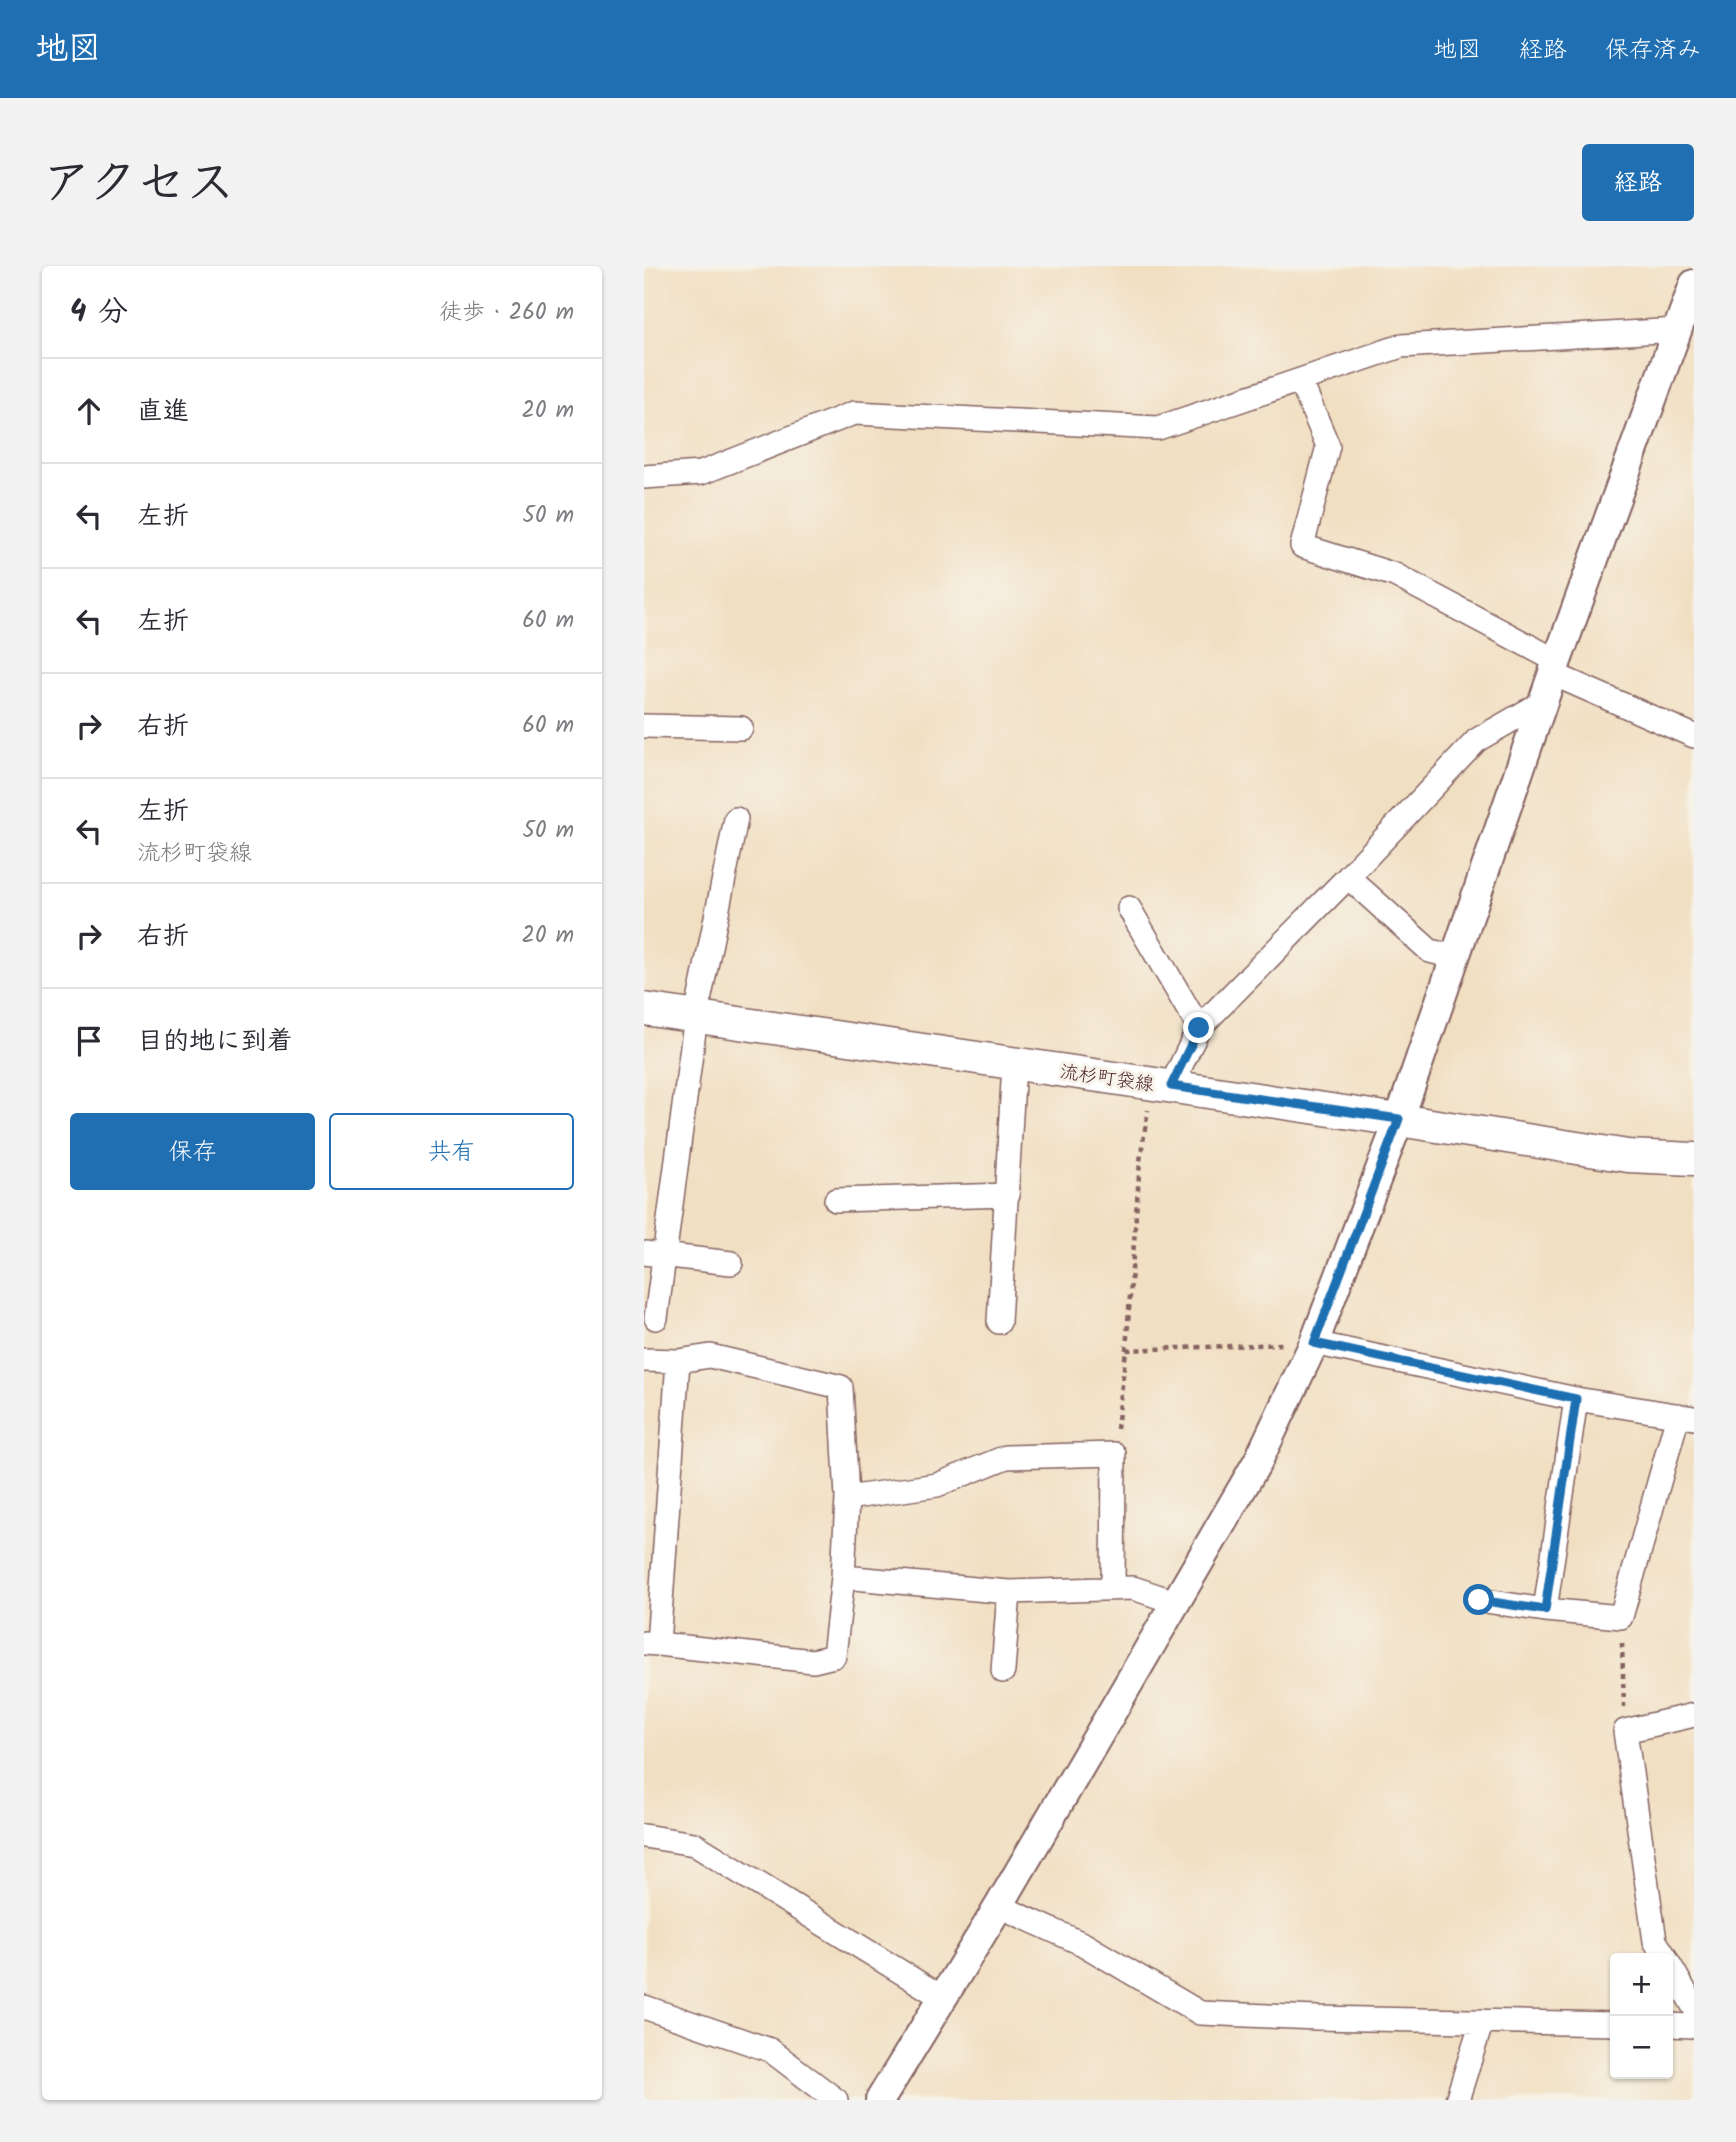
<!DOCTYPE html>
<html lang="ja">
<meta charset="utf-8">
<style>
:root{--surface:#fff;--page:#f2f2f3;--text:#2b2b33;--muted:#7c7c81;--line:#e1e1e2;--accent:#1f6fb2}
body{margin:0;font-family:Kalam,"Klee One",sans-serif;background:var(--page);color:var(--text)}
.controls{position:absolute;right:21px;bottom:21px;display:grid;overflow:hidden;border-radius:7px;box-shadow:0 2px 5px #0004}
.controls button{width:63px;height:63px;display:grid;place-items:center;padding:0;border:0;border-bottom:2px solid var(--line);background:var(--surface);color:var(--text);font:35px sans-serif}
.stop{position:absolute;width:21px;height:21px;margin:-16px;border:5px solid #1f6fb2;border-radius:50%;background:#fff}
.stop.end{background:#1f6fb2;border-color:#fff;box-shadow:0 2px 7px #0008}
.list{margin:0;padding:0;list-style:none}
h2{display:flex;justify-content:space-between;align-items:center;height:91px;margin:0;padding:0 28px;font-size:30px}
h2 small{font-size:23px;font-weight:400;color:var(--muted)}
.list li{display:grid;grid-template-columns:46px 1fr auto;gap:21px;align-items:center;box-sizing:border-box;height:105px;padding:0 28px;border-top:2px solid var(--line)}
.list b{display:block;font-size:26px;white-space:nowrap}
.list p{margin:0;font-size:23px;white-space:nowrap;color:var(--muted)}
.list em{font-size:23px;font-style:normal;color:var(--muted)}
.actions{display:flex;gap:14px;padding:21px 28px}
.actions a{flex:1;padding:16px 0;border:2px solid var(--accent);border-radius:7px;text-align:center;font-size:24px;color:var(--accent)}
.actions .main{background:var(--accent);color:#fff}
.icon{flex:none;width:38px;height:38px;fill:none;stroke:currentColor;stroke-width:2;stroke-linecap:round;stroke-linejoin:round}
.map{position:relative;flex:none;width:1050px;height:1834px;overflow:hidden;border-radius:7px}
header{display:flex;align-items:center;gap:42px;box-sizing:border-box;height:98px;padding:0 35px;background:var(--accent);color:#fff}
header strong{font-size:33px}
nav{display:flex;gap:38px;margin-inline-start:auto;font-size:24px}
.intro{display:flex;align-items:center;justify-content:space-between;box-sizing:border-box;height:168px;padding:0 42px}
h1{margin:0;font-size:49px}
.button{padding:18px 32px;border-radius:7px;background:var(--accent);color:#fff;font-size:24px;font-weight:700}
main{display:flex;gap:42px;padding:0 42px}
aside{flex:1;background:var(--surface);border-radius:7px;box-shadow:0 2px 5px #0004}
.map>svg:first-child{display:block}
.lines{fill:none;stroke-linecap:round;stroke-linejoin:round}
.minor-casing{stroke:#846260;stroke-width:26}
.tertiary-casing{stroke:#846260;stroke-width:32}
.secondary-casing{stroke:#846260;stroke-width:35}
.path{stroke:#846260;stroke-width:4.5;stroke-dasharray:5 5;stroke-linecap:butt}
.minor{stroke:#fff;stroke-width:23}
.tertiary{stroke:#fff;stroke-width:28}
.secondary{stroke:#fff;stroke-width:32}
.route{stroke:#1f6fb2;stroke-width:9}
.labels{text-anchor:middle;stroke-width:6;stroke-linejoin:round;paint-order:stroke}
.street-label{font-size:19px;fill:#4a1f2b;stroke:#f7f3e8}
</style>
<header>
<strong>地図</strong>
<nav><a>地図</a><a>経路</a><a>保存済み</a></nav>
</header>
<div class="intro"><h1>アクセス</h1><a class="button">経路</a></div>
<main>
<aside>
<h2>4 分<small>徒歩 · 260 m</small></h2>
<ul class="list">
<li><svg class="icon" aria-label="ahead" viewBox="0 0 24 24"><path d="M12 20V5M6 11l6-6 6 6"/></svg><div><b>直進</b></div><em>20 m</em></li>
<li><svg class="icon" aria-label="left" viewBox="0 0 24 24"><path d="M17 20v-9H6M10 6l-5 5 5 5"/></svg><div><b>左折</b></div><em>50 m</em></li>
<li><svg class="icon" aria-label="left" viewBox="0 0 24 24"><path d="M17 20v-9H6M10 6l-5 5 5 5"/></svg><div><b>左折</b></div><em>60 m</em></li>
<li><svg class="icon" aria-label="right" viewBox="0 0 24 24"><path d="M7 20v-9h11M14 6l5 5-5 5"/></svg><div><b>右折</b></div><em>60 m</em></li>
<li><svg class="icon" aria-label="left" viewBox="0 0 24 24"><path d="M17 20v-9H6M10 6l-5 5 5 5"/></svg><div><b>左折</b><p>流杉町袋線</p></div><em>50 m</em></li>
<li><svg class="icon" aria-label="right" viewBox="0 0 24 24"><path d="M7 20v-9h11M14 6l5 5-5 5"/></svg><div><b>右折</b></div><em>20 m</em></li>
<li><svg class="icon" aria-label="arrive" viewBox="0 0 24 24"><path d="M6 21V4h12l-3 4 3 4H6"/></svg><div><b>目的地に到着</b></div></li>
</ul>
<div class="actions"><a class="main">保存</a><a>共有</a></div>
</aside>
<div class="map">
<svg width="1050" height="1834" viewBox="0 0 1050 1834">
<rect width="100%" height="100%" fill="#f7f3e8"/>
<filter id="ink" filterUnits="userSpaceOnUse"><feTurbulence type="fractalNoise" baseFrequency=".0143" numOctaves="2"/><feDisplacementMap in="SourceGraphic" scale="14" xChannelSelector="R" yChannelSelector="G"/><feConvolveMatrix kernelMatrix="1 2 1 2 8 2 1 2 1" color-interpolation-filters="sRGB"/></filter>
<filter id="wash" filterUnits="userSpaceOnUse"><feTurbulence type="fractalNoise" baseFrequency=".00686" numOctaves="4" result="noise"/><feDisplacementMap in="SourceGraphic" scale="28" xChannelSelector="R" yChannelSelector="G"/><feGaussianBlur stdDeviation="1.57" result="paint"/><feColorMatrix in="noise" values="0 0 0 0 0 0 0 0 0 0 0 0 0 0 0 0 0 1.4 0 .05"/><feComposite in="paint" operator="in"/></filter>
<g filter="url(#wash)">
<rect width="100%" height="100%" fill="#f1dfc2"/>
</g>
<g filter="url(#ink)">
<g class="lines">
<!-- minor casing -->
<g class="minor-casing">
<path id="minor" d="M656,114L684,180L658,280L751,309L913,395
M0,211L57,207L210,147L514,162L757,80L1034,64
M909,408L1050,470
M0,460L97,462
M704,611L833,474L899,436
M485,642L555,762L527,820
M555,762L704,611L786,685L811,691
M192,934L364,929
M0,987L87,997
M12,1052L52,750L92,553
M355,1056L370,798
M670,1077L932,1133L1050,1152
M0,1094L34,1095L14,1378L0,1377
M203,1232L293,1219L362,1191L470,1188L469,1323
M199,1311L365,1326L359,1405
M365,1326L489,1322L531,1336
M835,1334L901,1344L932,1133
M901,1344L977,1351L1034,1149
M14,1378L169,1395L190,1390L199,1311L203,1232L197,1121L66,1090L34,1095
M0,1570L50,1578L299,1732
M355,1640L439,1678L556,1747L673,1752L971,1758
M1022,1692L1011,1675L981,1465L1050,1449
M1024,1696L1050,1741
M0,1741L126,1784L192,1834
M1024,1759L1050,1760
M813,1834L838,1755"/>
</g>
<!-- tertiary casing -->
<g class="tertiary-casing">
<path id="tertiary" d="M236,1834L355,1640L614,1195L670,1077L755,854L913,395L1050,18"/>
</g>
<!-- secondary casing -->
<g class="secondary-casing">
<path id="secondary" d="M0,743L755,854L984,890L1050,893"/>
</g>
<!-- path -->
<path class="path" d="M482,1084L496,895L504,844
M473,1163L482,1084L639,1078
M978,1377L980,1441"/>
<!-- minor -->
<use href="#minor" class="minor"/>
<!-- tertiary -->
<use href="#tertiary" class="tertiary"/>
<!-- secondary -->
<use href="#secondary" class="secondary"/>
</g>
</g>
<g class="lines" filter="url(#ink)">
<!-- route -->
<path class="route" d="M555,762L527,820L755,853L670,1077L932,1133L901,1344L835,1334"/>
</g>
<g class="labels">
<!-- street labels -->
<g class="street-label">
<text transform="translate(463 811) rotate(8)" y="7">流杉町袋線</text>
</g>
</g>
</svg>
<div class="controls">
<button>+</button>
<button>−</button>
</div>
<div class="stop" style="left:835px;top:1334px"></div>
<div class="stop end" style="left:555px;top:762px"></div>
</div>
</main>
